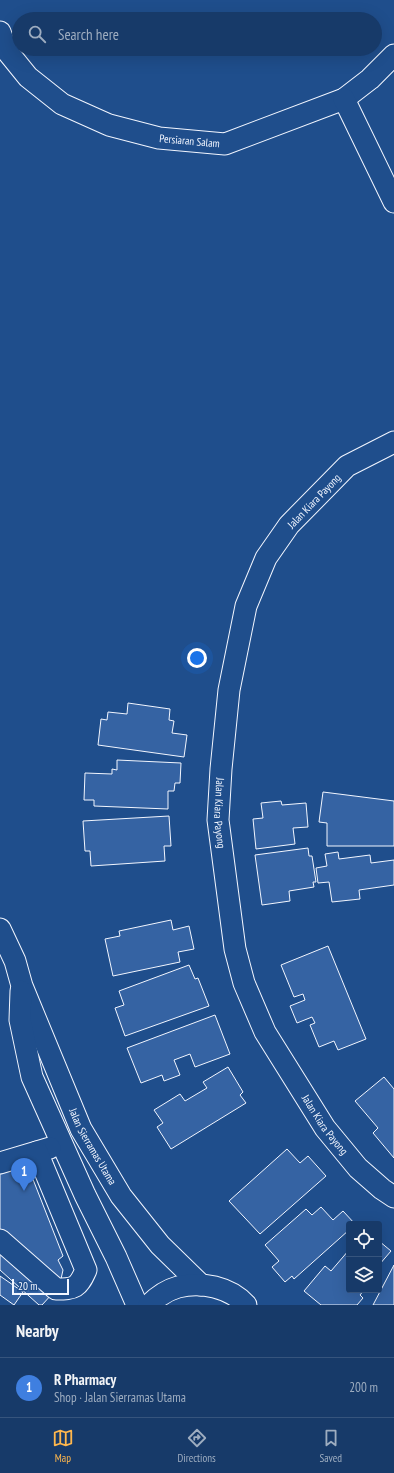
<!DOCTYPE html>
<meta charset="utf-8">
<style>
:root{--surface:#173a69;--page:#244571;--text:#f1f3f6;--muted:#9eadc0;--line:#36547d;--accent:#ffb74d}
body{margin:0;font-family:"PT Sans Narrow",sans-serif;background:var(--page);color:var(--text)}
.controls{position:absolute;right:12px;bottom:12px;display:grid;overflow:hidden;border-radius:4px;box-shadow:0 4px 16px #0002}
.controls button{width:36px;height:36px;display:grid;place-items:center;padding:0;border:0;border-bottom:1px solid var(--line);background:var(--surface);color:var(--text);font:20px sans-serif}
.scale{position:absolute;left:12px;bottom:10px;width:57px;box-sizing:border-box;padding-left:4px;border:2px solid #f2f6ff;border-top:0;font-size:11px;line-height:14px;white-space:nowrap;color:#f2f6ff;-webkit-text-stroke:3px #1f4e8c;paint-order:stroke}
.you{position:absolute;left:197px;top:658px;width:14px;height:14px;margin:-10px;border:3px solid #fff;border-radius:50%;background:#1a73e8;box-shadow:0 0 0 6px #1a73e833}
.badge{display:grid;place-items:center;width:26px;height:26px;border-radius:50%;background:var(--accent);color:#fff;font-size:13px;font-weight:700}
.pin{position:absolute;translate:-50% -33px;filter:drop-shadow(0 1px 2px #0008)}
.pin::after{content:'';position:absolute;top:21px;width:14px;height:12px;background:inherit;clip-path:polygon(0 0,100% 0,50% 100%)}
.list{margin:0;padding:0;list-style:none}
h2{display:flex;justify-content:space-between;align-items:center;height:52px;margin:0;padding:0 16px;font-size:17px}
h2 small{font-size:13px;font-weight:400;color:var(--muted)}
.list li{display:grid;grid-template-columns:26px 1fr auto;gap:12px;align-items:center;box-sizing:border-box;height:60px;padding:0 16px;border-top:1px solid var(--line)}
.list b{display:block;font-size:15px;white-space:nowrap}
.list p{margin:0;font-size:13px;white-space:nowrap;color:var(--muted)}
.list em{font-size:13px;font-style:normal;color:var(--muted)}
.icon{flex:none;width:22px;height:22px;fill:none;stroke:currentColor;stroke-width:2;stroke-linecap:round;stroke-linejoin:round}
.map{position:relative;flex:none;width:394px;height:1305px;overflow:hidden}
.search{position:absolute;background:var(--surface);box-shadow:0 4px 16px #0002;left:12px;right:12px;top:12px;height:44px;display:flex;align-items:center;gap:10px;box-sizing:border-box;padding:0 14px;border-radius:22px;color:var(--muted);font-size:15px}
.sheet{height:112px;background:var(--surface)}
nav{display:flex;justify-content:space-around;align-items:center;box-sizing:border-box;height:56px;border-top:1px solid var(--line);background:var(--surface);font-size:11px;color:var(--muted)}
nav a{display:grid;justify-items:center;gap:2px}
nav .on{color:var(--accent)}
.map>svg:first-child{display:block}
.building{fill:#3563a3;stroke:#f2f6ff}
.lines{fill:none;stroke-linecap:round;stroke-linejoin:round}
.minor-casing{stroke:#f2f6ff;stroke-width:23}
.minor{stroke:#1f4e8c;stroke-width:21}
.labels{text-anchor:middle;stroke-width:3;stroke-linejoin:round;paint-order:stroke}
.street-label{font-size:11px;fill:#f2f6ff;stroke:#1f4e8c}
</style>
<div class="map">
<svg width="394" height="1305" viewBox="0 0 394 1305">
<rect width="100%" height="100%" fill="#1f4e8c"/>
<!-- building -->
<path class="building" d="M128,703L170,709L169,720L174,721L172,733L187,735L184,757L98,745L101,719L107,720L108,712L127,714Z
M117,760L181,763L180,783H175L174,791H168V809L94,806V800H84L85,773L112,774V769L117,770Z
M323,792L394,801V846H327V823L319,822Z
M281,801L282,805L306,803L308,827L293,828L295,844L256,849L253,819L263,818L261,803Z
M169,816L171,846H164L165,861L91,866L90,851H85L83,821Z
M308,848L309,856H312L316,882H313L314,887L289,891L290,901L262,905L255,855Z
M338,852L339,859L370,855L371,863L394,860V885L359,890L360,899L332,902L329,882L318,883L316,868L327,866L325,854Z
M171,920L173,930L189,926L194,949L178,952L180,962L113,976L105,939L120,936L119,931Z
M328,946L366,1039L338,1050L334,1041L319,1047L310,1025L315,1023L312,1017L297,1023L290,1006L305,1000L303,994L294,997L281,965Z
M189,965L195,979L198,978L209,1006L125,1036L115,1008L124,1005L119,991Z
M215,1015L230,1054L195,1067L190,1054L174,1060L180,1075L164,1081L162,1075L141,1083L127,1048Z
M228,1067L243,1092L240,1095L246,1103L171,1149L157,1127L163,1123L154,1110L180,1094L185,1101L207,1088L203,1082Z
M384,1077L394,1089V1158L373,1133L378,1128L355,1101Z
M287,1149L300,1163L308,1156L326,1176L260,1234L229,1201Z
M27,1164L63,1256L58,1260L63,1270L61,1279L54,1281L0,1237V1171Z
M321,1207L333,1220L343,1211L355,1224H349V1230L294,1279L292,1276L285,1282L272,1267L279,1261L265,1245L306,1209L312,1215Z
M379,1241L391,1251L379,1265Z
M0,1247L52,1294L42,1305H39L0,1270Z
M349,1250V1290H364L360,1295L363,1298L357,1305H321L304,1291L325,1266L331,1271Z
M394,1265V1305H373Z
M0,1276L23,1292L14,1305L0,1295Z"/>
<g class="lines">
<!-- minor casing -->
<g class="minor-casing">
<g id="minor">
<path id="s1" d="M0,32L7,51L28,77L62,104L109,125L159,138L225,144L344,99L370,79L394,55"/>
<path d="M344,99L394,202"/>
<path id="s2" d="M394,442L347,466L289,525L266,558L246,606L229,690L221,769L218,820L235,949L244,983L265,1032L325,1128L358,1168L382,1189L394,1197"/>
<path id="s3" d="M0,929L15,961L22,986L81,1129L121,1196L160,1245L201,1285"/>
<path d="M21,991L20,1020L32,1077L85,1195L116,1257L137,1305"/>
<path d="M0,1163L50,1148"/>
<path d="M0,1240L56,1289C75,1289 78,1288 86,1270L37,1152"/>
<path d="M149,1305C157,1297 167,1290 178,1287C201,1281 230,1287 246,1305"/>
</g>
</g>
<!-- minor -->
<use href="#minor" class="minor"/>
</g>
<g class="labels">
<!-- street labels -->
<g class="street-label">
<text dy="4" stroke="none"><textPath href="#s1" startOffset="231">Persiaran Salam</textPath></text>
<text transform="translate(314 501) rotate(-46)" y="4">Jalan Kiara Payong</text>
<text dy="4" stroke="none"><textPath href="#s2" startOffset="437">Jalan Kiara Payong</textPath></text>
<text dy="4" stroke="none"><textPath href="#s2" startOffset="773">Jalan Kiara Payong</textPath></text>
<text dy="4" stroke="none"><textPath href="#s3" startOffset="237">Jalan Sierramas Utama</textPath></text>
</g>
</g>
</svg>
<div class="controls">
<button><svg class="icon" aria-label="locate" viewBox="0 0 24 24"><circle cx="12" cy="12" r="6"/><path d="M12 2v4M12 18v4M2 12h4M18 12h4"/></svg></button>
<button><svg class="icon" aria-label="layers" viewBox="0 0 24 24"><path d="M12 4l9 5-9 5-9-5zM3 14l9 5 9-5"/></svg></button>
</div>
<div class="scale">20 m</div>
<div class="you"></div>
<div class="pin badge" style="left:24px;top:1191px;background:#3f7fe0">1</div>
<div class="search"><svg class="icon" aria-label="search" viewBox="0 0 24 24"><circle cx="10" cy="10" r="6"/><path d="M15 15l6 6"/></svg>Search here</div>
</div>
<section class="sheet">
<h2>Nearby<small></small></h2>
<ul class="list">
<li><span class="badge" style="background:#3f7fe0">1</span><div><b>R Pharmacy</b><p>Shop · Jalan Sierramas Utama</p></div><em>200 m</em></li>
</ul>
</section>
<nav>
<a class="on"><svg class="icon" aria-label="map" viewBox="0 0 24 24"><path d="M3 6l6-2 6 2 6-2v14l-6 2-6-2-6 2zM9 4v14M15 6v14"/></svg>Map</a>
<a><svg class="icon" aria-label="directions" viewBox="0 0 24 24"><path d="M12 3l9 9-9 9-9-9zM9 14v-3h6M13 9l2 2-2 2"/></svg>Directions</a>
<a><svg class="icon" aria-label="saved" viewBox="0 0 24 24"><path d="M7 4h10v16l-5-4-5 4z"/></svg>Saved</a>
</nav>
